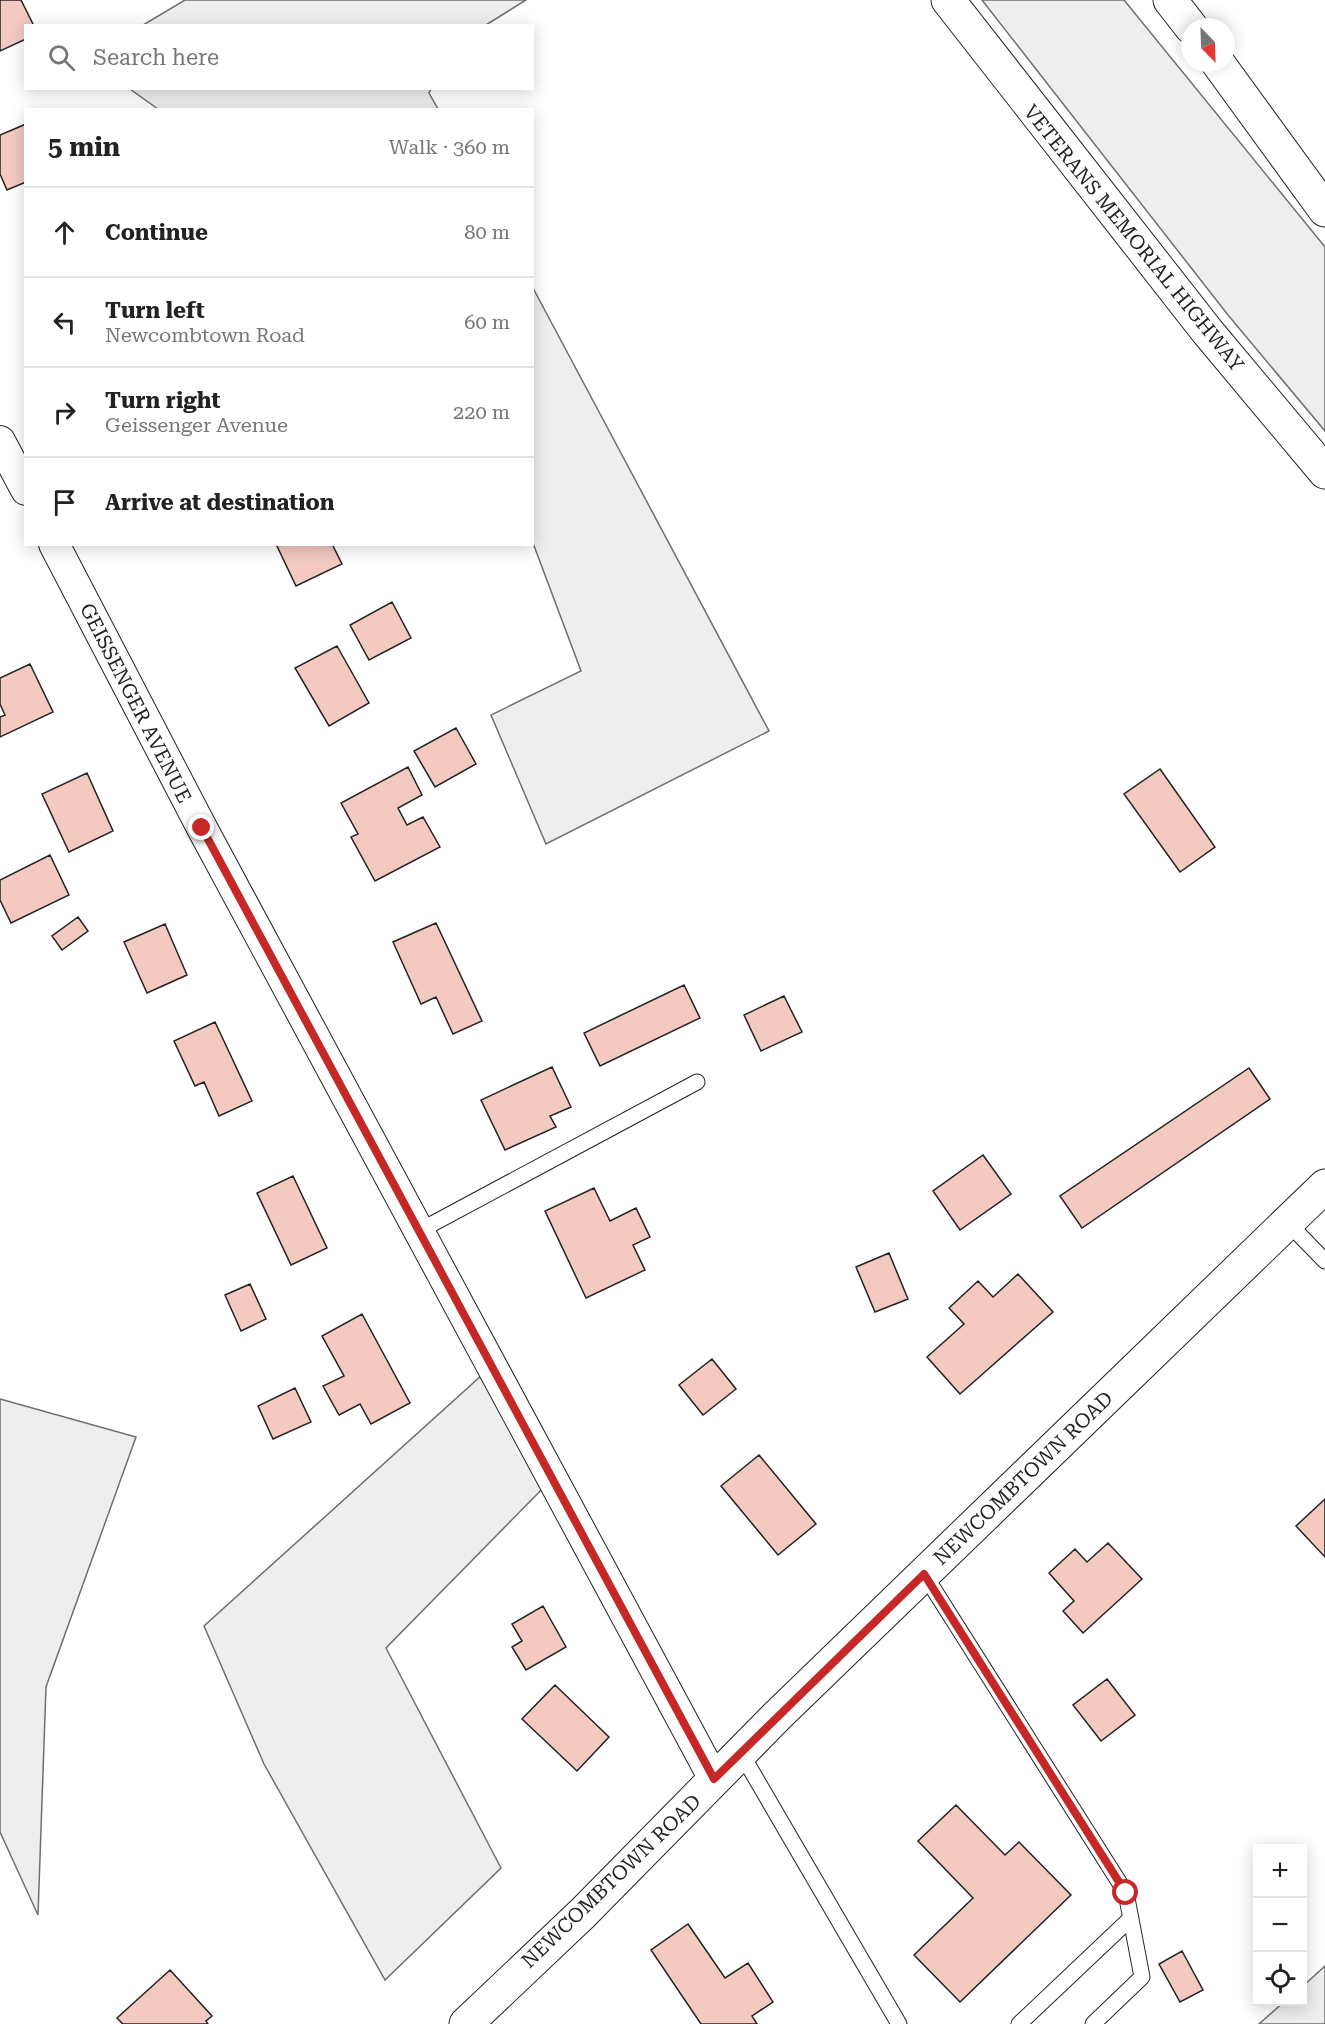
<!DOCTYPE html>
<meta charset="utf-8">
<style>
:root{--surface:#fff;--page:#f2f2f2;--text:#222;--muted:#767676;--line:#e0e0e0}
body{margin:0;font-family:"Roboto Serif",serif;background:var(--page);color:var(--text)}
.controls{position:absolute;right:18px;bottom:18px;display:grid;overflow:hidden;border-radius:0px;box-shadow:0 3px 15px #0003}
.controls button{width:54px;height:54px;display:grid;place-items:center;padding:0;border:0;border-bottom:2px solid var(--line);background:var(--surface);color:var(--text);font:30px sans-serif}
.compass{position:absolute;left:1181px;top:18px;width:54px;height:54px;border-radius:50%;background:var(--surface);box-shadow:0 3px 15px #0003;rotate:157deg}
.stop{position:absolute;width:18px;height:18px;margin:-14px;border:4px solid #c62828;border-radius:50%;background:#fff}
.stop.end{background:#c62828;border-color:#fff;box-shadow:0 2px 6px #0008}
.list{margin:0;padding:0;list-style:none}
h2{display:flex;justify-content:space-between;align-items:center;height:78px;margin:0;padding:0 24px;font-size:26px}
h2 small{font-size:20px;font-weight:400;color:var(--muted)}
.list li{display:grid;grid-template-columns:39px 1fr auto;gap:18px;align-items:center;box-sizing:border-box;height:90px;padding:0 24px;border-top:2px solid var(--line)}
.list b{display:block;font-size:22px;white-space:nowrap}
.list p{margin:0;font-size:20px;white-space:nowrap;color:var(--muted)}
.list em{font-size:20px;font-style:normal;color:var(--muted)}
.icon{flex:none;width:33px;height:33px;fill:none;stroke:currentColor;stroke-width:2;stroke-linecap:round;stroke-linejoin:round}
.map{position:relative;flex:none;width:1325px;height:2024px;overflow:hidden}
.search{position:absolute;background:var(--surface);box-shadow:0 3px 15px #0003;left:24px;top:24px;width:510px;height:66px;display:flex;align-items:center;gap:15px;box-sizing:border-box;padding:0 21px;border-radius:0px;color:var(--muted);font-size:22px}
.panel{position:absolute;background:var(--surface);box-shadow:0 3px 15px #0003;left:24px;top:108px;width:510px;height:438px;border-radius:0px}
.map>svg:first-child{display:block}
.green{fill:#eee;stroke:#6f6f6f;stroke-width:1.5}
.building{fill:#f3c9c0;stroke:#222;stroke-width:1.5}
.lines{fill:none;stroke-linecap:round;stroke-linejoin:round}
.lane-casing{stroke:#222;stroke-width:17}
.street-casing{stroke:#222;stroke-width:32}
.secondary-casing{stroke:#222;stroke-width:35}
.highway-casing{stroke:#222;stroke-width:35}
.lane{stroke:#fff;stroke-width:15}
.street{stroke:#fff;stroke-width:30}
.secondary{stroke:#fff;stroke-width:33}
.highway{stroke:#fff;stroke-width:33}
.route{stroke:#c62828;stroke-width:8}
.labels{text-anchor:middle;stroke-width:4.5;stroke-linejoin:round;paint-order:stroke}
.street-label{font-size:20px;fill:#222;stroke:#fff}
</style>
<div class="map">
<svg width="1325" height="2024" viewBox="0 0 1325 2024">
<rect width="100%" height="100%" fill="#fff"/>
<!-- green -->
<path class="green" d="M185,0H526L486,25H143Z
M982,0H1124L1325,247V431L1228,315Z
M130,89H431L429,93L438,109H158Z
M533,288L769,731L546,844L491,715L581,671L533,543Z
M492,1366L551,1480L386,1648L501,1868L385,1980L264,1764L204,1626Z
M0,1399L136,1437L46,1687L38,1915L0,1832Z
M1325,1966V2024H1259L1284,2002H1302L1303,1986Z"/>
<!-- building -->
<path class="building" d="M0,0H21L34,26H26V39L0,51Z
M26,124V182L7,190L0,174V135Z
M276,544H332L342,564L296,586Z
M392,602L411,638L369,660L350,625Z
M337,646L369,703L329,726L295,668Z
M30,664L53,712L0,737V717L5,715L0,704V678Z
M456,728L476,764L435,787L414,751Z
M408,767L422,795L398,808L407,825L423,817L440,847L375,881L351,837L358,834L341,803Z
M1160,769L1215,847L1180,872L1124,794Z
M87,773L113,831L69,852L42,794Z
M50,855L69,895L11,923L0,900V880Z
M78,917L88,931L62,950L52,936Z
M436,923L482,1021L453,1034L436,997L421,1004L393,942Z
M165,924L187,975L147,993L124,942Z
M684,985L700,1018L600,1066L584,1033Z
M784,996L802,1032L761,1051L744,1015Z
M215,1022L252,1101L219,1116L204,1082L195,1086L174,1041Z
M552,1067L571,1107L550,1116L556,1127L505,1150L481,1100Z
M1249,1068L1270,1099L1082,1228L1060,1196Z
M983,1155L1011,1194L960,1230L933,1191Z
M293,1176L327,1248L291,1265L257,1193Z
M594,1188L610,1221L636,1208L650,1237L633,1245L645,1270L586,1298L545,1211Z
M889,1253L908,1299L875,1312L856,1267Z
M1018,1274L1053,1312L960,1394L927,1357L964,1324L949,1308L978,1281L993,1297Z
M250,1284L266,1319L241,1331L225,1295Z
M362,1314L410,1403L371,1424L360,1404L339,1415L323,1386L344,1376L322,1336Z
M712,1359L736,1389L703,1415L679,1385Z
M295,1388L311,1422L273,1439L258,1406Z
M759,1455L816,1524L778,1555L721,1486Z
M1325,1499V1557L1296,1526Z
M1108,1543L1142,1579L1083,1633L1063,1611L1074,1601L1049,1573L1075,1549L1087,1562Z
M543,1606L566,1647L526,1670L512,1647L522,1641L512,1624Z
M1107,1679L1135,1715L1101,1741L1073,1705Z
M555,1685L609,1737L577,1771L522,1719Z
M956,1805L1005,1855L1019,1842L1071,1895L960,2002L914,1955L973,1898L918,1841Z
M688,1924L725,1978L748,1963L773,2002L752,2016L757,2024H701L651,1950Z
M1182,1951L1203,1990L1180,2002L1159,1964Z
M170,1970L212,2016L206,2021L208,2024H123L117,2018Z"/>
<g class="lines">
<!-- lane casing -->
<g class="lane-casing">
<path id="lane" d="M1287,1222L1325,1261
M419,1231L697,1082
M924,1574L1126,1893L1142,1977L1093,2024
M741,1753L899,2024
M1019,2024L1131,1918"/>
</g>
<!-- street casing -->
<g class="street-casing">
<path id="street" d="M0,441L26,490
M54,544L202,828L714,1779"/>
</g>
<!-- secondary casing -->
<g class="secondary-casing">
<path id="secondary" d="M466,2024L583,1913L777,1716L1325,1186"/>
</g>
<!-- highway casing -->
<g class="highway-casing">
<path id="highway" d="M948,0L1207,331L1325,472
M1170,0L1191,27
M1218,63L1325,210"/>
</g>
<!-- lane -->
<use href="#lane" class="lane"/>
<!-- street -->
<use href="#street" class="street"/>
<!-- secondary -->
<use href="#secondary" class="secondary"/>
<!-- highway -->
<use href="#highway" class="highway"/>
</g>
<g class="lines">
<!-- route -->
<path class="route" d="M202,828L714,1779L924,1574L1126,1893"/>
</g>
<g class="labels">
<!-- street labels -->
<g class="street-label">
<text transform="translate(1134 238) rotate(51)" y="7">VETERANS MEMORIAL HIGHWAY</text>
<text transform="translate(136 703) rotate(63)" y="7">GEISSENGER AVENUE</text>
<text transform="translate(1023 1478) rotate(-44)" y="7">NEWCOMBTOWN ROAD</text>
<text transform="translate(611 1881) rotate(-44)" y="7">NEWCOMBTOWN ROAD</text>
</g>
</g>
</svg>
<div class="controls">
<button>+</button>
<button>−</button>
<button><svg class="icon" aria-label="locate" viewBox="0 0 24 24"><circle cx="12" cy="12" r="6"/><path d="M12 2v4M12 18v4M2 12h4M18 12h4"/></svg></button>
</div>
<svg class="compass" viewBox="-18 -18 36 36"><path d="M0-13l5 13h-10z" fill="#e53935"/><path d="M0 13l5-13h-10z" fill="#767676"/></svg>
<div class="stop" style="left:1126px;top:1893px"></div>
<div class="stop end" style="left:202px;top:828px"></div>
<div class="search"><svg class="icon" aria-label="search" viewBox="0 0 24 24"><circle cx="10" cy="10" r="6"/><path d="M15 15l6 6"/></svg>Search here</div>
<section class="panel">
<h2>5 min<small>Walk · 360 m</small></h2>
<ul class="list">
<li><svg class="icon" aria-label="ahead" viewBox="0 0 24 24"><path d="M12 20V5M6 11l6-6 6 6"/></svg><div><b>Continue</b></div><em>80 m</em></li>
<li><svg class="icon" aria-label="left" viewBox="0 0 24 24"><path d="M17 20v-9H6M10 6l-5 5 5 5"/></svg><div><b>Turn left</b><p>Newcombtown Road</p></div><em>60 m</em></li>
<li><svg class="icon" aria-label="right" viewBox="0 0 24 24"><path d="M7 20v-9h11M14 6l5 5-5 5"/></svg><div><b>Turn right</b><p>Geissenger Avenue</p></div><em>220 m</em></li>
<li><svg class="icon" aria-label="arrive" viewBox="0 0 24 24"><path d="M6 21V4h12l-3 4 3 4H6"/></svg><div><b>Arrive at destination</b></div></li>
</ul>
</section>
</div>
